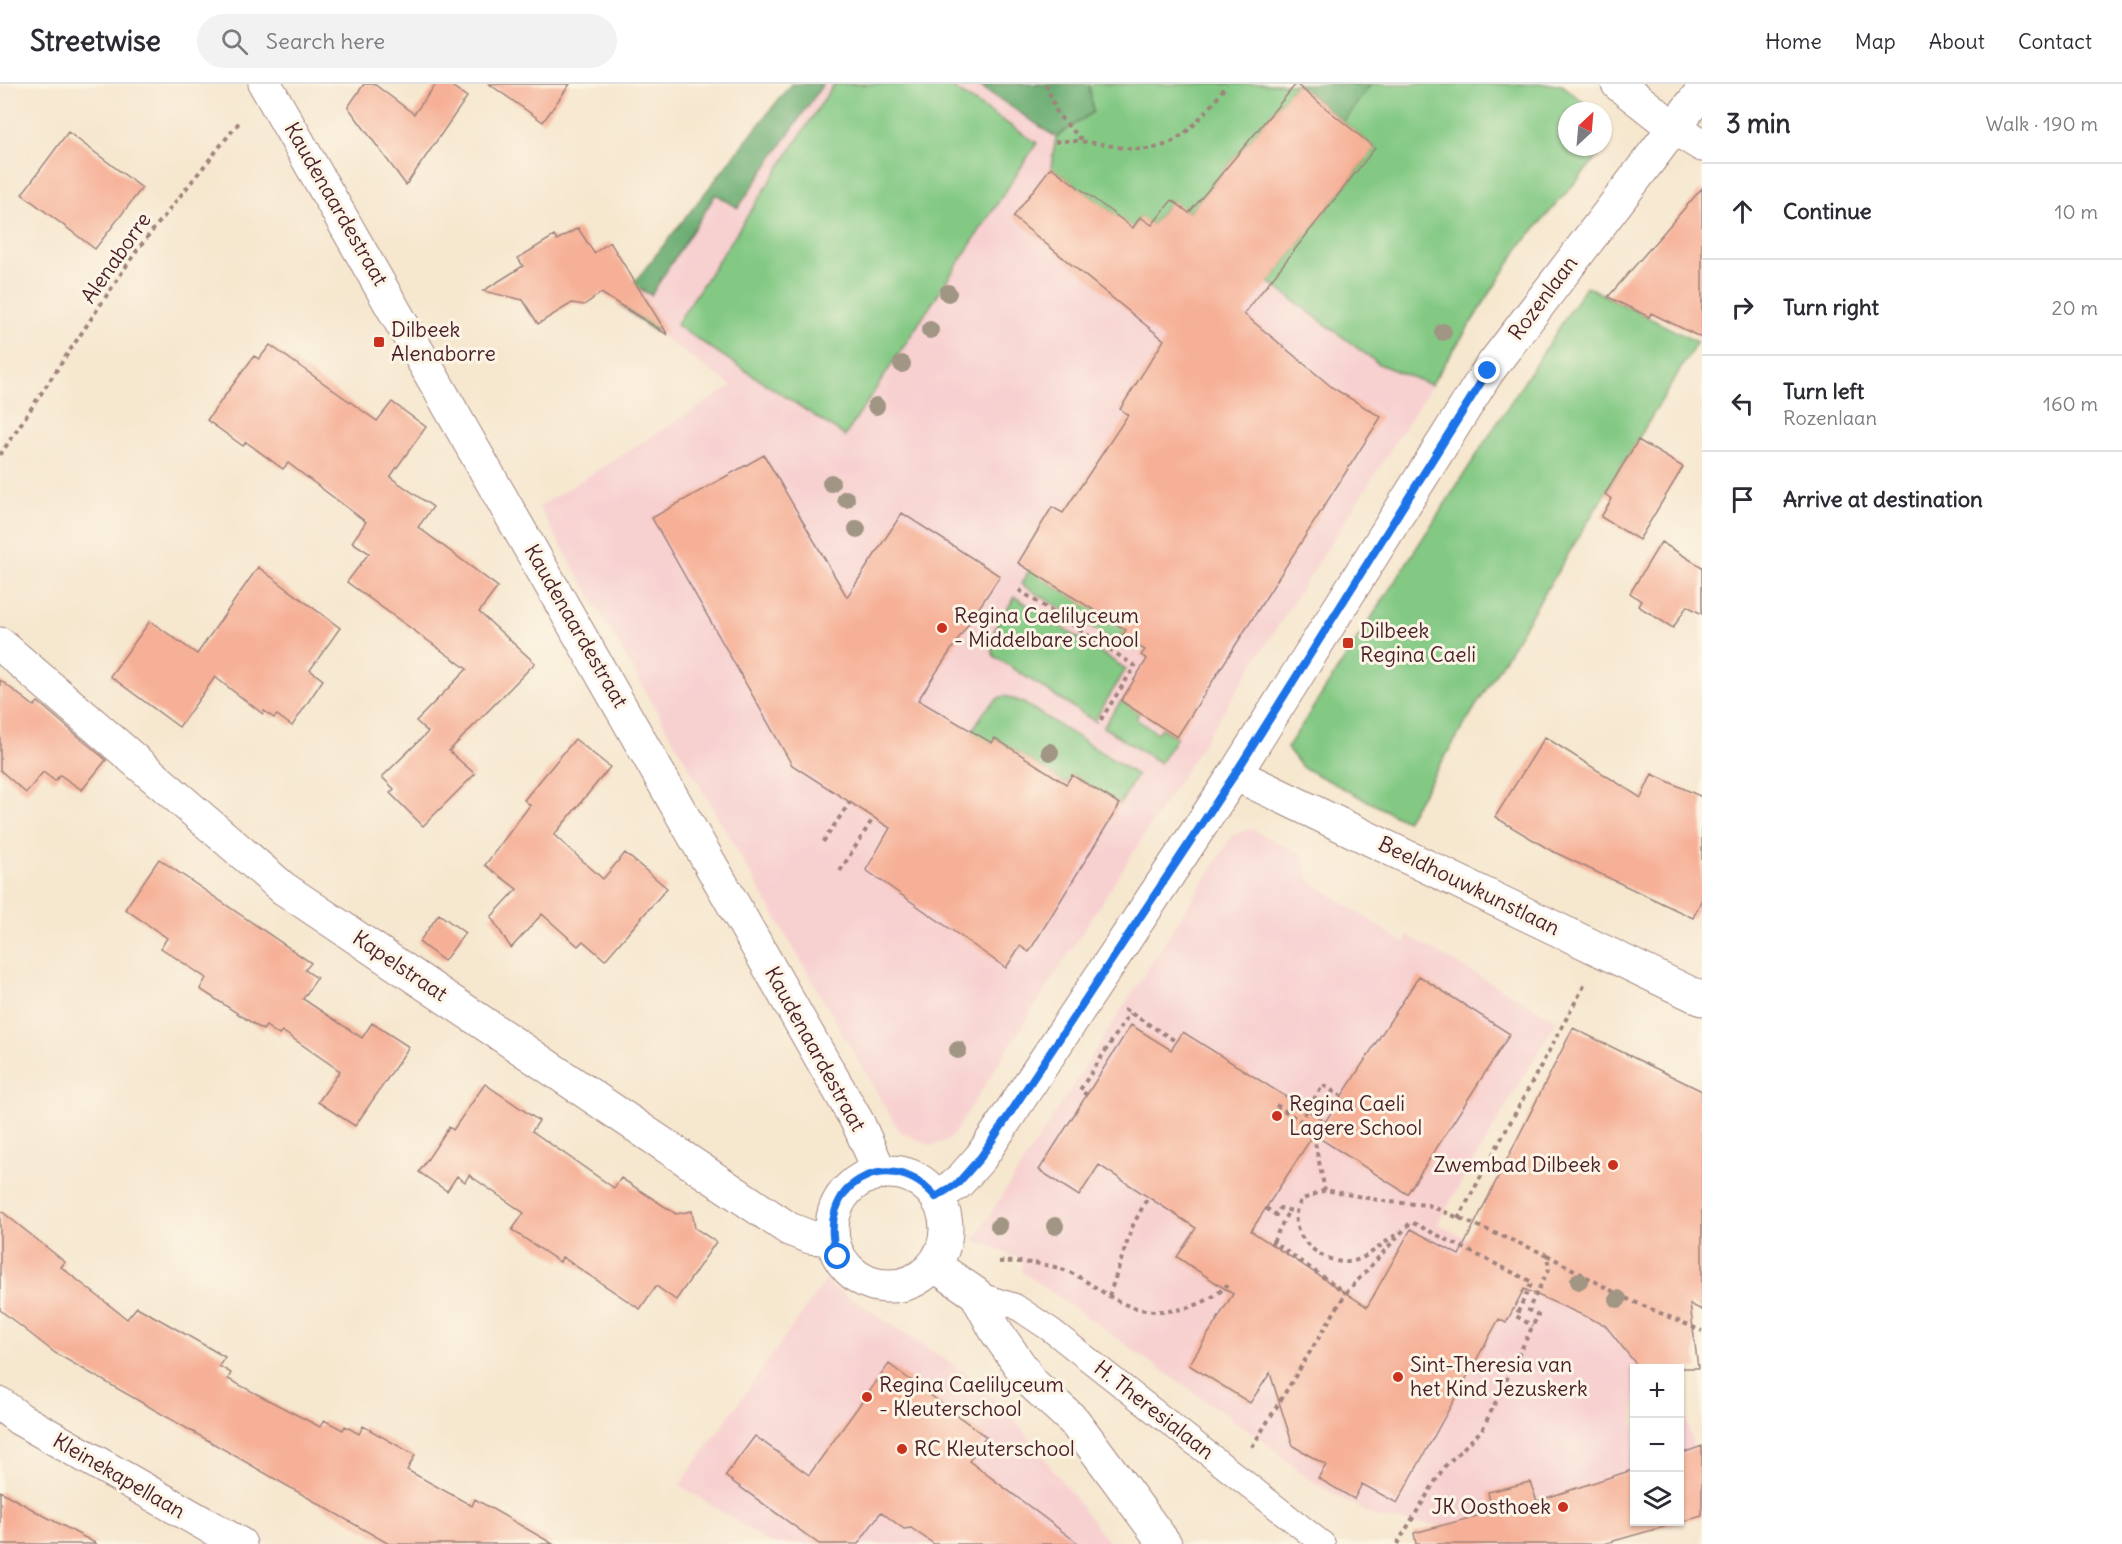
<!DOCTYPE html>
<meta charset="utf-8">
<style>
:root{--surface:#fff;--page:#f2f2f3;--text:#2b2b33;--muted:#7c7c81;--line:#e1e1e2}
body{margin:0;font-family:Delius,sans-serif;background:var(--page);color:var(--text)}
.controls{position:absolute;right:18px;bottom:18px;display:grid;overflow:hidden;border-radius:0px;box-shadow:0 2px 4px #0004}
.controls button{width:54px;height:54px;display:grid;place-items:center;padding:0;border:0;border-bottom:2px solid var(--line);background:var(--surface);color:var(--text);font:30px sans-serif}
.compass{position:absolute;left:1558px;top:18px;width:54px;height:54px;border-radius:50%;background:var(--surface);box-shadow:0 2px 4px #0004;rotate:26deg}
.stop{position:absolute;width:18px;height:18px;margin:-14px;border:4px solid #1a73e8;border-radius:50%;background:#fff}
.stop.end{background:#1a73e8;border-color:#fff;box-shadow:0 2px 6px #0008}
.list{margin:0;padding:0;list-style:none}
h2{display:flex;justify-content:space-between;align-items:center;height:78px;margin:0;padding:0 24px;font-size:26px}
h2 small{font-size:20px;font-weight:400;color:var(--muted)}
.list li{display:grid;grid-template-columns:39px 1fr auto;gap:18px;align-items:center;box-sizing:border-box;height:96px;padding:0 24px;border-top:2px solid var(--line)}
.list b{display:block;font-size:22px;white-space:nowrap}
.list p{margin:0;font-size:20px;white-space:nowrap;color:var(--muted)}
.list em{font-size:20px;font-style:normal;color:var(--muted)}
.icon{flex:none;width:33px;height:33px;fill:none;stroke:currentColor;stroke-width:2;stroke-linecap:round;stroke-linejoin:round}
.map{position:relative;flex:none;width:1702px;height:1460px;overflow:hidden}
header{display:flex;align-items:center;gap:36px;box-sizing:border-box;height:84px;padding:0 30px;background:var(--surface);border-bottom:2px solid var(--line)}
header strong{font-size:28px}
nav{display:flex;gap:33px;margin-inline-start:auto;font-size:21px}
.search{width:420px;height:54px;background:var(--page);display:flex;align-items:center;gap:15px;box-sizing:border-box;padding:0 21px;border-radius:33px;color:var(--muted);font-size:22px}
main{display:flex}
aside{flex:1;background:var(--surface)}
.map>svg:first-child{display:block}
.built{fill:#f7d0d0}
.green{fill:#83c984;stroke:#667458;stroke-width:1.5}
.forest{fill:#6aad72;stroke:#5a664e;stroke-width:1.5}
.building{fill:#f6b097}
.lines{fill:none;stroke-linecap:round;stroke-linejoin:round}
.service-casing{stroke:#a0837d;stroke-width:26}
.minor-casing{stroke:#a0837d;stroke-width:35}
.path{stroke:#a0837d;stroke-width:4;stroke-dasharray:4.5 4.5;stroke-linecap:butt}
.service{stroke:#fff;stroke-width:24}
.minor{stroke:#fff;stroke-width:33}
.tree{fill:#a19584}
.route{stroke:#1a73e8;stroke-width:8}
.poi-dot{fill:#c8321e;stroke:#fcf5e5;stroke-width:2}
.labels{text-anchor:middle;stroke-width:6;stroke-linejoin:round;paint-order:stroke}
.street-label{font-size:21px;fill:#4a1f2b;stroke:#fcf5e5}
.poi-label{font-size:21px;fill:#4a1f2b;stroke:#fcf5e5;text-anchor:start}
</style>
<header>
<strong>Streetwise</strong>
<div class="search"><svg class="icon" aria-label="search" viewBox="0 0 24 24"><circle cx="10" cy="10" r="6"/><path d="M15 15l6 6"/></svg>Search here</div>
<nav><a>Home</a><a>Map</a><a>About</a><a>Contact</a></nav>
</header>
<main>
<div class="map">
<svg width="1702" height="1460" viewBox="0 0 1702 1460">
<rect width="100%" height="100%" fill="#fcf5e5"/>
<filter id="ink" filterUnits="userSpaceOnUse"><feTurbulence type="fractalNoise" baseFrequency=".0167" numOctaves="2"/><feDisplacementMap in="SourceGraphic" scale="12" xChannelSelector="R" yChannelSelector="G"/><feConvolveMatrix kernelMatrix="1 2 1 2 8 2 1 2 1" color-interpolation-filters="sRGB"/></filter>
<filter id="wash" filterUnits="userSpaceOnUse"><feTurbulence type="fractalNoise" baseFrequency=".008" numOctaves="4" result="noise"/><feDisplacementMap in="SourceGraphic" scale="24" xChannelSelector="R" yChannelSelector="G"/><feGaussianBlur stdDeviation="1.35" result="paint"/><feColorMatrix in="noise" values="0 0 0 0 0 0 0 0 0 0 0 0 0 0 0 0 0 1.4 0 .05"/><feComposite in="paint" operator="in"/></filter>
<g filter="url(#wash)">
<rect width="100%" height="100%" fill="#f6e7cf"/>
<!-- built -->
<path class="built" d="M791,0H1561L1594,27H1567V63H1603V46L1606,63L1521,161L951,1054L933,1062L902,1049L895,1040L539,423L732,302L617,221Z
M1251,745L1302,770L1310,797L1404,859L1408,852L1557,936L1437,1140L1550,1195L1664,1245L1673,1284H1634V1385L1537,1417L1530,1398L1488,1408L1492,1429L1441,1442L1376,1434L1307,1394L1266,1359L1021,1187L1023,1176L974,1156L1233,751Z
M825,1197L966,1289L1015,1336L1110,1460H772L680,1401Z
M1680,1309L1702,1401V1432L1668,1442L1667,1438H1680Z"/>
<!-- green -->
<path class="green" d="M834,0H947L1037,59L845,352L676,241Z
M1089,0H1296L1189,129L1172,116L1152,141L1140,133L1133,144L1051,83L1056,53L1093,28Z
M1371,0H1561L1594,27H1567V63H1603V46L1606,63L1521,161L1431,301L1379,280L1269,198L1375,64L1343,38Z
M1586,202L1697,258L1406,737L1302,683L1287,664Z
M1039,470L1045,496L1086,521L1096,506L1130,540L1117,559L1021,500Z
M1015,513L1126,585L1094,637L994,572C985,551 1004,531 1015,513Z
M1004,612L1022,618L1137,691L1120,720L1072,691L1066,700L995,654L964,703C965,691 963,676 966,664C970,648 988,616 1004,612Z
M1121,617L1139,629L1136,635L1157,649L1161,644L1177,653L1160,679L1103,643Z"/>
<!-- forest -->
<path class="forest" d="M791,0H823L738,124L716,110L651,211L638,204L657,244L655,248L618,219Z
M977,0H1089L1093,28L1056,53Z
M1297,0H1371L1343,38Z"/>
<g id="blocks">
<!-- building -->
<path class="building" d="M364,0H374L414,30L436,0H449L467,13L406,101L348,23Z
M489,0H570L543,38Z
M1296,0L1375,64L1244,230L1333,304L1381,333L1177,653L1121,617L1147,575L1141,571L1145,566L1122,552L1126,546L1018,479L1052,423L1063,429L1128,331L1120,325L1164,256L1013,133L1051,83L1133,144L1140,133L1152,141L1172,116L1189,129Z
M68,48L142,104L95,165L22,110Z
M1702,104V254L1651,229L1649,233L1608,213Z
M578,144L594,169L610,158L668,251L601,209L584,221L572,219L538,240L523,216L483,207L523,182L518,174L554,152L557,156Z
M270,261L377,337L392,318L426,343L390,393L433,423L418,443L498,503L479,528L535,579L449,667L475,690L423,742L390,709L394,705L382,693L428,648L416,637L467,585L347,498L369,469L352,458L366,438L288,379L283,385L246,358L243,362L207,336L254,272L259,275Z
M1638,356L1683,383L1639,456L1601,433L1612,415L1605,410Z
M764,371L847,513L902,429L1000,492L918,616L992,659L995,654L1066,700L1072,691L1120,720L1029,868L1020,862L1006,884L866,786L890,744L792,681L652,434Z
M1661,458L1702,483V530L1687,522L1673,544L1638,522L1641,517L1630,509Z
M258,483L340,544L310,586L323,596L292,642L277,631L274,634L264,627L263,630L215,593L179,643L110,592L150,537L197,570Z
M0,596L34,622L38,618L106,676L82,706L60,691L55,697L43,688L26,709L0,686Z
M1545,653L1641,714L1652,690L1702,713V815L1693,834L1550,766L1495,733Z
M575,655L610,683L554,751L603,795L625,769L667,804L605,876L583,857L578,862L542,830L511,864L491,833L517,805L485,781L530,721L524,716Z
M159,775L311,879L305,886L317,894L303,915L362,954L372,939L409,963L355,1042L318,1018L340,987L282,947L279,951L266,942L263,946L200,905L206,894L161,864L167,854L125,825Z
M439,830L465,849L444,877L419,858Z
M1419,892L1510,950L1407,1110L1316,1052Z
M1131,941L1171,966L1183,948L1323,1036L1251,1147L1367,1223L1411,1145L1459,1171L1573,944L1702,1007V1226L1690,1220L1698,1284H1639L1605,1241L1524,1205L1506,1239L1499,1235L1397,1419L1362,1400L1354,1415L1318,1394L1326,1381L1293,1362L1270,1289L1250,1319L1189,1281L1233,1210L1177,1173L1196,1144L1099,1081L1079,1112L1039,1086Z
M485,1000L539,1037L532,1047L614,1104L621,1094L676,1130L692,1127L695,1144L716,1158L676,1216L656,1202L640,1225L562,1173L560,1178L512,1146L524,1129L469,1091L465,1098L457,1092L447,1107L419,1088L449,1043L453,1046Z
M0,1126L65,1178L61,1183L127,1235L137,1223L171,1242L225,1273L219,1282L231,1289L228,1295L320,1343L324,1336L343,1346L345,1342L359,1350L363,1342L415,1371L407,1386L472,1422L475,1415L553,1460H389L55,1269L0,1226Z
M889,1280L986,1353L969,1377L1079,1460H934L911,1444L904,1445L881,1428L858,1460H819L725,1392L755,1352L809,1391Z
M1702,1362V1432L1603,1460H1416L1414,1449L1492,1428L1488,1408L1530,1398L1537,1417L1635,1385V1437H1680V1370Z
M0,1407L39,1429L97,1460H0Z"/>
</g>
</g>
<g filter="url(#ink)">
<use href="#blocks" fill-opacity="0" stroke="#a0837d" stroke-width="1.5"/>
<g class="lines">
<!-- service casing -->
<g class="service-casing">
<path id="service" d="M976,1210L1015,1222L1051,1246L1323,1460"/>
</g>
<!-- minor casing -->
<g class="minor-casing">
<path id="minor" d="M265,0L858,1039L880,1088
M1618,0L1673,43L1702,61
M0,560L283,804L789,1145L810,1153L831,1155
M1235,690L1702,915
M832 1145a57 57 0 1 1 114 0a57 57 0 1 1-114 0Z
M936,1113L958,1099L981,1073L1235,690L1488,287L1702,7
M934,1181L976,1210L996,1247L1032,1299L1074,1337L1165,1460
M0,1320L20,1335L240,1460"/>
</g>
<!-- path -->
<path class="path" d="M1046,0L1058,31L1084,58
M1055,58C1112,50 1149,91 1198,36C1208,25 1219,14 1226,0
M0,371L137,166L241,36
M1019,506L1135,582L1098,640
M823,758L850,718
M840,787L874,733
M1124,925L1177,958
M1087,1011L1080,1006L1130,929
M1276,1021L1300,1037L1323,1001L1341,1012
M1300,1037L1315,1059L1325,1106
M1266,1124L1276,1131L1280,1124L1296,1128
M1458,1135L1585,900
M1273,1158L1289,1126
M1271,1161L1273,1158L1346,1209
M1547,1171L1623,1213L1702,1247
M999,1178C1020,1177 1047,1179 1067,1187C1088,1196 1104,1211 1124,1220C1158,1234 1202,1227 1227,1201
M1109,1212L1133,1141L1148,1113
M1252,1363L1346,1209L1411,1138L1532,1198L1516,1232L1533,1242
M1397,1460L1444,1383L1482,1346L1538,1231L1528,1226L1549,1185L1547,1171L1428,1121L1389,1118L1325,1106L1301,1116C1300,1120 1296,1125 1296,1129C1291,1157 1331,1186 1357,1176C1371,1171 1387,1156 1400,1148"/>
<!-- service -->
<use href="#service" class="service"/>
<!-- minor -->
<use href="#minor" class="minor"/>
</g>
<!-- trees -->
<g class="tree">
<circle cx="948" cy="209" r="9"/>
<circle cx="930" cy="246" r="9"/>
<circle cx="1443" cy="248" r="9"/>
<circle cx="902" cy="280" r="9"/>
<circle cx="876" cy="322" r="9"/>
<circle cx="831" cy="399" r="9"/>
<circle cx="846" cy="415" r="9"/>
<circle cx="857" cy="445" r="9"/>
<circle cx="1050" cy="668" r="9"/>
<circle cx="958" cy="966" r="9"/>
<circle cx="999" cy="1142" r="9"/>
<circle cx="1055" cy="1142" r="9"/>
<circle cx="1579" cy="1197" r="9"/>
<circle cx="1618" cy="1215" r="9"/>
</g>
</g>
<g class="lines" filter="url(#ink)">
<!-- route -->
<path class="route" d="M838,1173C812,1104 887,1057 936,1113L958,1099L981,1073L1235,690L1488,287"/>
</g>
<!-- markers -->
<g class="poi-dot">
<rect x="373" y="252" width="12" height="12" rx="3"/>
<circle cx="942" cy="544" r="6"/>
<rect x="1342" y="553" width="12" height="12" rx="3"/>
<circle cx="1277" cy="1032" r="6"/>
<circle cx="1613" cy="1081" r="6"/>
<circle cx="1398" cy="1293" r="6"/>
<circle cx="867" cy="1313" r="6"/>
<circle cx="902" cy="1365" r="6"/>
<circle cx="1563" cy="1423" r="6"/>
</g>
<g class="labels">
<!-- street labels -->
<g class="street-label">
<text transform="translate(336 120) rotate(60)" y="7">Kaudenaardestraat</text>
<text transform="translate(116 174) rotate(-55)" y="7">Alenaborre</text>
<text transform="translate(1543 214) rotate(-53)" y="7">Rozenlaan</text>
<text transform="translate(576 542) rotate(60)" y="7">Kaudenaardestraat</text>
<text transform="translate(1469 802) rotate(26)" y="7">Beeldhouwkunstlaan</text>
<text transform="translate(400 882) rotate(34)" y="7">Kapelstraat</text>
<text transform="translate(815 965) rotate(61)" y="7">Kaudenaardestraat</text>
<text transform="translate(1154 1326) rotate(38)" y="7">H. Theresialaan</text>
<text transform="translate(119 1392) rotate(30)" y="7">Kleinekapellaan</text>
</g>
<!-- poi labels -->
<g class="poi-label">
<text x="391" y="253">Dilbeek<tspan x="391" dy="24">Alenaborre</tspan></text>
<text x="954" y="539">Regina Caelilyceum<tspan x="954" dy="24">- Middelbare school</tspan></text>
<text x="1360" y="554">Dilbeek<tspan x="1360" dy="24">Regina Caeli</tspan></text>
<text x="1289" y="1027">Regina Caeli<tspan x="1289" dy="24">Lagere School</tspan></text>
<text x="1601" y="1088" text-anchor="end">Zwembad Dilbeek</text>
<text x="1410" y="1288">Sint-Theresia van<tspan x="1410" dy="24">het Kind Jezuskerk</tspan></text>
<text x="879" y="1308">Regina Caelilyceum<tspan x="879" dy="24">- Kleuterschool</tspan></text>
<text x="914" y="1372">RC Kleuterschool</text>
<text x="1551" y="1430" text-anchor="end">JK Oosthoek</text>
</g>
</g>
</svg>
<div class="controls">
<button>+</button>
<button>−</button>
<button><svg class="icon" aria-label="layers" viewBox="0 0 24 24"><path d="M12 4l9 5-9 5-9-5zM3 14l9 5 9-5"/></svg></button>
</div>
<svg class="compass" viewBox="-18 -18 36 36"><path d="M0-13l5 13h-10z" fill="#e53935"/><path d="M0 13l5-13h-10z" fill="#7c7c81"/></svg>
<div class="stop" style="left:838px;top:1173px"></div>
<div class="stop end" style="left:1488px;top:287px"></div>
</div>
<aside>
<h2>3 min<small>Walk · 190 m</small></h2>
<ul class="list">
<li><svg class="icon" aria-label="ahead" viewBox="0 0 24 24"><path d="M12 20V5M6 11l6-6 6 6"/></svg><div><b>Continue</b></div><em>10 m</em></li>
<li><svg class="icon" aria-label="right" viewBox="0 0 24 24"><path d="M7 20v-9h11M14 6l5 5-5 5"/></svg><div><b>Turn right</b></div><em>20 m</em></li>
<li><svg class="icon" aria-label="left" viewBox="0 0 24 24"><path d="M17 20v-9H6M10 6l-5 5 5 5"/></svg><div><b>Turn left</b><p>Rozenlaan</p></div><em>160 m</em></li>
<li><svg class="icon" aria-label="arrive" viewBox="0 0 24 24"><path d="M6 21V4h12l-3 4 3 4H6"/></svg><div><b>Arrive at destination</b></div></li>
</ul>
</aside>
</main>
